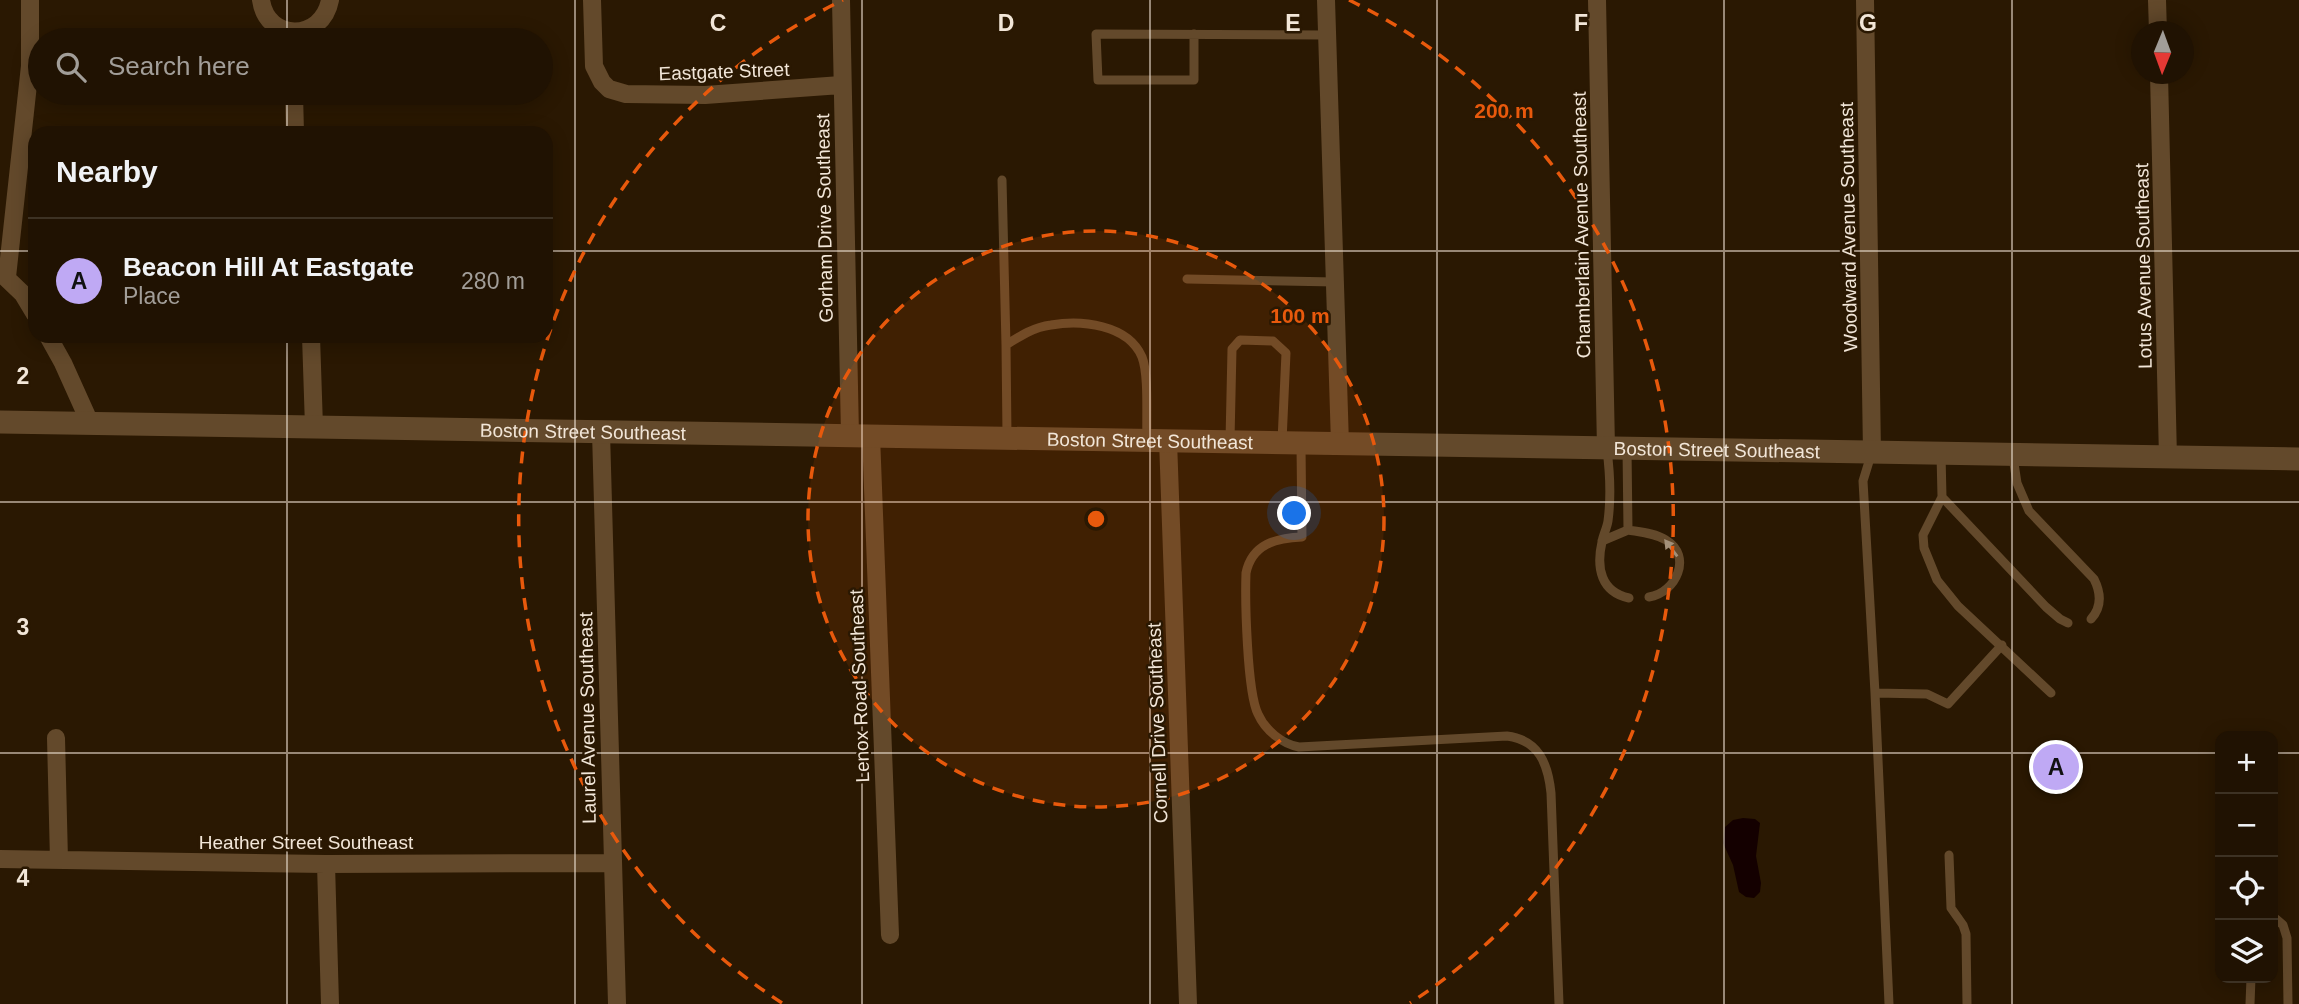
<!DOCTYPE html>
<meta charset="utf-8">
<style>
:root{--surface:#201202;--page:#2d2011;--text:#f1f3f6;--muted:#a29e99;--line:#3d3224;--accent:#bfa9f4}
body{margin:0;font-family:Helvetica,sans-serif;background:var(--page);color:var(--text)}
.controls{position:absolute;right:21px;bottom:21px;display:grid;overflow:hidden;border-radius:14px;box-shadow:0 4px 18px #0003}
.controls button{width:63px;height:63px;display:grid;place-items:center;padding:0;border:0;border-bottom:2px solid var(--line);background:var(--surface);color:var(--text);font:35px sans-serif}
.compass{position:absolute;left:2131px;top:21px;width:63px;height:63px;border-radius:50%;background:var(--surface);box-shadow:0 4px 18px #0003;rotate:181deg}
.you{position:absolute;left:1295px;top:514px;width:24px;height:24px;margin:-18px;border:5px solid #fff;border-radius:50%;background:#1a73e8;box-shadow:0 0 0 10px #1a73e833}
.badge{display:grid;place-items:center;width:46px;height:46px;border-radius:50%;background:var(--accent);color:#111;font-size:23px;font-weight:700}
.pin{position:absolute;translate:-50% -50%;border:4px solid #fff;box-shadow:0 2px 7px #0006}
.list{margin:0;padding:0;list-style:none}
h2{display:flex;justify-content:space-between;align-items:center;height:91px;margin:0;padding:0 28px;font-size:30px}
h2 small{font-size:23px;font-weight:400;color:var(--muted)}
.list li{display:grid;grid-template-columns:46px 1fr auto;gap:21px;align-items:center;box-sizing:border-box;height:126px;padding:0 28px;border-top:2px solid var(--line)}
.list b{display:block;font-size:26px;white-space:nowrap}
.list p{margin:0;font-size:23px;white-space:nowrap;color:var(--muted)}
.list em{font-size:23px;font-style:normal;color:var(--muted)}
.icon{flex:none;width:38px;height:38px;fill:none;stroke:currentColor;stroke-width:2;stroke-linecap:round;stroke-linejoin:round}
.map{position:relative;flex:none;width:2299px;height:1004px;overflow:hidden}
.search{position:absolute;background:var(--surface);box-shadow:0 4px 18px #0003;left:28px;top:28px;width:525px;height:77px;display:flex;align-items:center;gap:18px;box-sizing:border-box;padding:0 24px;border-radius:38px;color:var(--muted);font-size:26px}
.panel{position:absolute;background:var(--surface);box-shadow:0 4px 18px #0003;left:28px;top:126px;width:525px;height:217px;border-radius:21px}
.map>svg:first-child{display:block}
.water{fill:#140000}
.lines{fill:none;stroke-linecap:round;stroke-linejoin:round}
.service{stroke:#63492b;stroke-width:9}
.minor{stroke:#63492b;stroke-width:18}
.tertiary{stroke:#63492b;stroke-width:23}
.oneway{fill:#a39079}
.grid{fill:none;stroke:#f2e6d8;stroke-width:2;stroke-opacity:0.55}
.ring{fill:none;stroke:#e8590c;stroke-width:3.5;stroke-dasharray:12 9}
.labels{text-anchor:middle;stroke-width:5;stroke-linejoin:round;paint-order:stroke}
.street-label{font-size:19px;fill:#f2e6d8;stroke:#2a1802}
.grid-label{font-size:23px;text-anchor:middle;font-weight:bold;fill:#f2e6d8;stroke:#2a1802;stroke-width:5;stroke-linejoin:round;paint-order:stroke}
.centre{fill:#e8590c;stroke:#2a1802;stroke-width:3.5}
.ring-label{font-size:21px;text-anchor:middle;font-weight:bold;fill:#e8590c;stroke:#2a1802;stroke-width:5;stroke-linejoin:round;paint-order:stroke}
</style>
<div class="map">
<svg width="2299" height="1004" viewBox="0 0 2299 1004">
<rect width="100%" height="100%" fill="#2a1802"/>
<!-- water -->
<path class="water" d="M1743,818L1755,819L1760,823L1756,856L1761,883L1760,892L1754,898L1746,897L1739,892L1733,865L1723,843L1725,827L1733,820Z"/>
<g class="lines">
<!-- service -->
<path class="service" d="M1194,34V80H1098L1096,34L1327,35
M1002,180L1006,345
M1187,279L1335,282
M1007,436L1006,345C1020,336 1034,327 1051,325C1081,320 1128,324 1142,357C1149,375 1146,417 1147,438
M1230,440L1232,349L1240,340L1273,341L1286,353L1282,441
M1301,445L1302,537C1276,538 1252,544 1246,573C1245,600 1247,692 1258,714C1265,730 1282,744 1299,747L1507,736C1539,740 1548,764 1551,793L1559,1004
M1627,449L1628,530C1640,532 1655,533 1666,540C1693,556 1676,593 1649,597
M1607,450C1610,473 1611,498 1608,521C1607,528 1603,535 1602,542C1596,568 1601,592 1629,598
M1941,454L1942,497L2046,607L2060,619L2068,623
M1871,455L1863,481L1875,693L1889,1004
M2013,457L2017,483L2029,511L2094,579C2101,593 2102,607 2091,619
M1942,497L1923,535L1924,548L1937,580L1958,606L2051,693
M1602,541L1628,530
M1875,693L1927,694L1948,704L2002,645
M1949,855L1951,908L1963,925L1966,934L1967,1004
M2276,919L2283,925L2287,938L2288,1004
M2250,1004L2251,978"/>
<!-- minor -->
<path class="minor" d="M261,0C267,42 322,42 330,0
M592,0L594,66L602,82L609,89L626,94L705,95L841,85
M841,0L850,435
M1326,0L1340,444
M1597,0L1606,448
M1865,0L1872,453
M2157,0L2158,32
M2159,74L2168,458
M294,93L295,133
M0,272L23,294L35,314
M7,277L30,66V0
M48,336L63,363L90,423
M311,336L314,427
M601,432L617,1004
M871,435L890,935
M1168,440L1188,1004
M56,738L59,860
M0,859L326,864L612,863
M326,864L330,1004"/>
<!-- tertiary -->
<path class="tertiary" id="s1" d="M0,422L2299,459"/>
</g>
<!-- one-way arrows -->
<defs><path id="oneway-solid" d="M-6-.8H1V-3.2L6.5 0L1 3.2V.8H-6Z" transform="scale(1.75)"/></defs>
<use class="oneway" href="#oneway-solid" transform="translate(1671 548) rotate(-127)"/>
<!-- grid -->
<path class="grid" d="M287,0V40M575,0V1004M862,0V1004M1150,0V1004M1437,0V1004M1724,0V1004M2012,0V1004M287,93V133M0,251H35M546,251H2299M287,336V1004M0,502H2299M0,753H2220M2273,753H2299"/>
<!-- distance rings -->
<circle cx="1096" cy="519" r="288" fill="#e8590c" fill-opacity=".12"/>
<g class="ring">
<circle cx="1096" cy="519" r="288"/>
<path d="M782 1003A577 577 0 0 1 843 0M1349 0A577 577 0 0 1 1410 1003"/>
</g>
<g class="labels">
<!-- street labels -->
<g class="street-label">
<text transform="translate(724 71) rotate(-2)" y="7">Eastgate Street</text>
<text transform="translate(824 218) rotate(-91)" y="7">Gorham Drive Southeast</text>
<text transform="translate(1581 225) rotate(-91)" y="7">Chamberlain Avenue Southeast</text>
<text transform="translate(1848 227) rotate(-91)" y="7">Woodward Avenue Southeast</text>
<text transform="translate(2143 266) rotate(-91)" y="7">Lotus Avenue Southeast</text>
<text dy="7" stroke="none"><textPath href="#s1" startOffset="583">Boston Street Southeast</textPath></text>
<text dy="7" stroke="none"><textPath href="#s1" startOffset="1150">Boston Street Southeast</textPath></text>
<text dy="7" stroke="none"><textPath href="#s1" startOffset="1717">Boston Street Southeast</textPath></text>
<text transform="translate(859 686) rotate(-92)" y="7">Lenox Road Southeast</text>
<text transform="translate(587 718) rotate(-91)" y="7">Laurel Avenue Southeast</text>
<text transform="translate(1157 723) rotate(-92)" y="7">Cornell Drive Southeast</text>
<text x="306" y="849">Heather Street Southeast</text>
</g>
</g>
<g class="grid-label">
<text x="718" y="31">C</text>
<text x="1006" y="31">D</text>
<text x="1293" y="31">E</text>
<text x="1581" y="31">F</text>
<text x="1868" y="31">G</text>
<text x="23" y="384">2</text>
<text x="23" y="635">3</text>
<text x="23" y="886">4</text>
</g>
<circle cx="1096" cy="519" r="10" class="centre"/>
<g class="ring-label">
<text x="1504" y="118">200 m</text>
<text x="1300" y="323">100 m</text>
</g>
</svg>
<div class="controls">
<button>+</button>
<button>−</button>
<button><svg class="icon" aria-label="locate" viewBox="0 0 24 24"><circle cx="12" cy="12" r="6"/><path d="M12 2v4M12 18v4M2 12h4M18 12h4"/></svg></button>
<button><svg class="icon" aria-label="layers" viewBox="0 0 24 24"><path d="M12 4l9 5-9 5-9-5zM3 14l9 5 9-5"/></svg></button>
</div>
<svg class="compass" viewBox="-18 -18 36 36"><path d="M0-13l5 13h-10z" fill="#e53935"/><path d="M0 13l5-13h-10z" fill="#a29e99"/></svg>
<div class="you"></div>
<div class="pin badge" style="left:2056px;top:767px">A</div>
<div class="search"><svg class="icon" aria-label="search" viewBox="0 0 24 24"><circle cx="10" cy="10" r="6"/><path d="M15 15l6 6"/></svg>Search here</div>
<section class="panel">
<h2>Nearby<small></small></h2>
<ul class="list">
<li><span class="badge">A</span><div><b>Beacon Hill At Eastgate</b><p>Place</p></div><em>280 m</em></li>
</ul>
</section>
</div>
